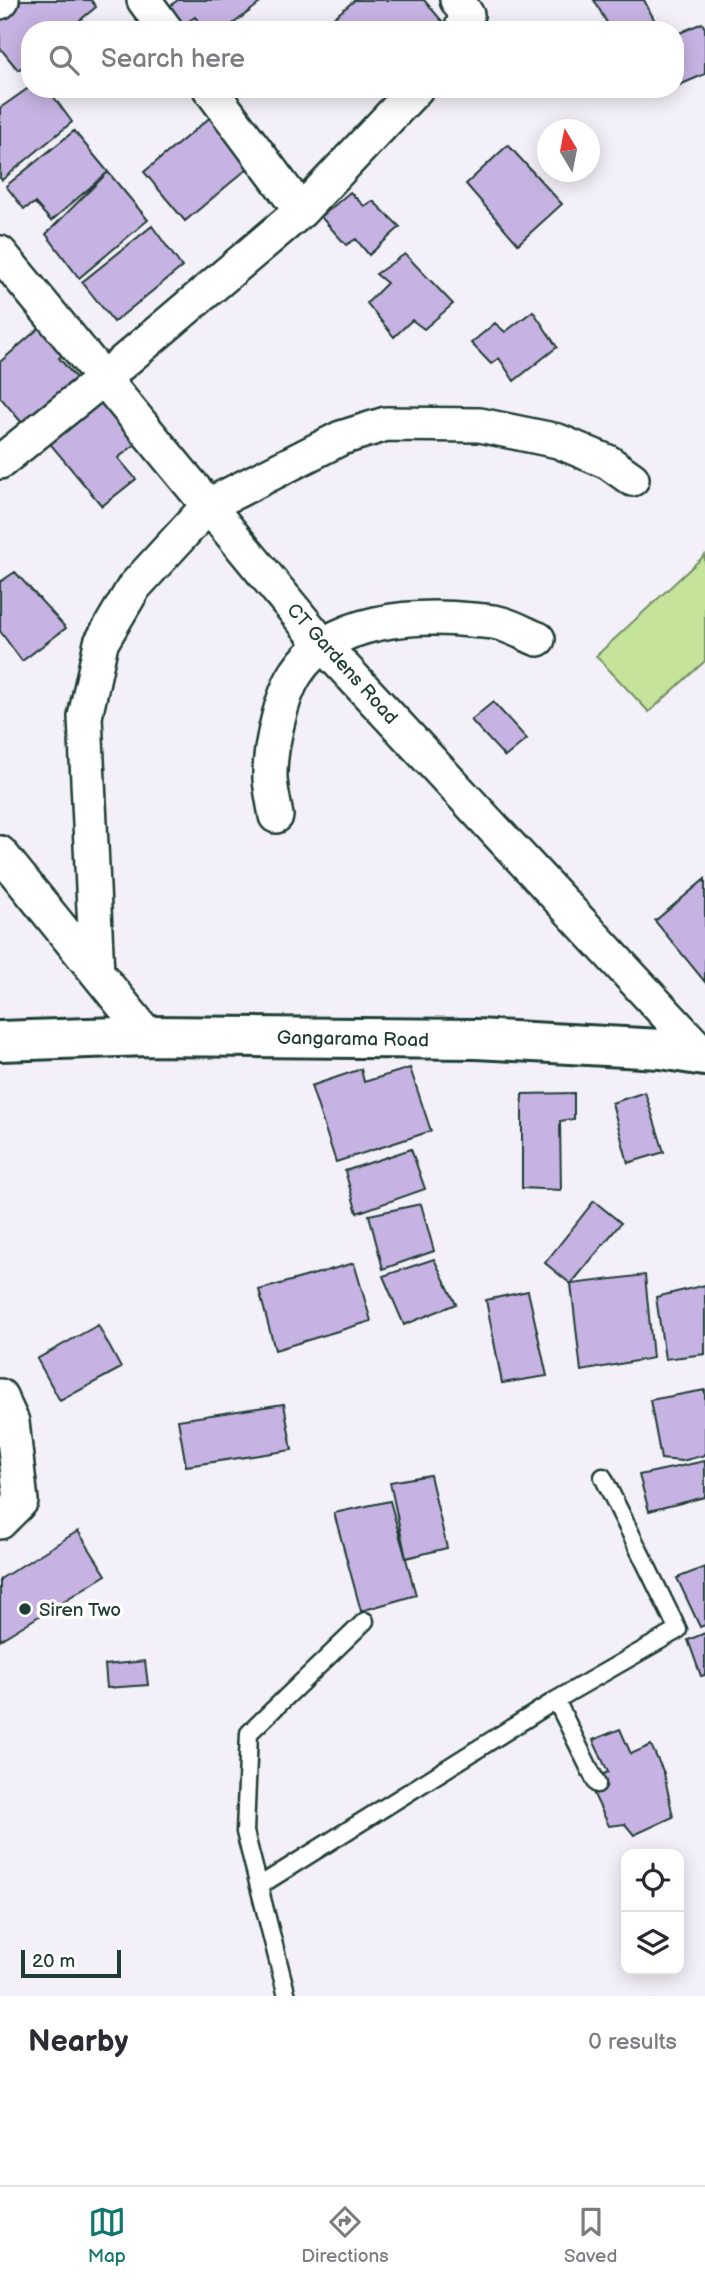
<!DOCTYPE html>
<style>
:root{--surface:#fff;--page:#f7f7f7;--text:#2b2b33;--muted:#7c7c81;--line:#e1e1e2;--accent:#0f766e}
body{margin:0;font-family:"Balsamiq Sans",sans-serif;background:var(--page);color:var(--text)}
.controls{position:absolute;right:21px;bottom:21px;display:grid;overflow:hidden;border-radius:14px;box-shadow:0 4px 18px #0003}
.controls button{width:63px;height:63px;display:grid;place-items:center;padding:0;border:0;border-bottom:2px solid var(--line);background:var(--surface);color:var(--text);font:35px sans-serif}
.compass{position:absolute;left:537px;top:119px;width:63px;height:63px;border-radius:50%;background:var(--surface);box-shadow:0 4px 18px #0003;rotate:350deg}
.scale{position:absolute;left:21px;bottom:18px;width:100px;box-sizing:border-box;padding-left:7px;border:4px solid #1f3d34;border-top:0;font-size:19px;line-height:24px;white-space:nowrap;color:#1f3d34;-webkit-text-stroke:5px #fff;paint-order:stroke}
.list{margin:0;padding:0;list-style:none}
h2{display:flex;justify-content:space-between;align-items:center;height:91px;margin:0;padding:0 28px;font-size:30px}
h2 small{font-size:23px;font-weight:400;color:var(--muted)}
.icon{flex:none;width:38px;height:38px;fill:none;stroke:currentColor;stroke-width:2;stroke-linecap:round;stroke-linejoin:round}
.map{position:relative;flex:none;width:705px;height:1996px;overflow:hidden}
.search{position:absolute;background:var(--surface);box-shadow:0 4px 18px #0003;left:21px;right:21px;top:21px;height:77px;display:flex;align-items:center;gap:18px;box-sizing:border-box;padding:0 24px;border-radius:28px;color:var(--muted);font-size:26px}
.sheet{height:189px;background:var(--surface)}
nav{display:flex;justify-content:space-around;align-items:center;box-sizing:border-box;height:98px;border-top:2px solid var(--line);background:var(--surface);font-size:19px;color:var(--muted)}
nav a{display:grid;justify-items:center;gap:4px}
nav .on{color:var(--accent)}
.map>svg:first-child{display:block}
.green{fill:#c5e39a;stroke:#729067;stroke-width:2}
.building{fill:#c7b3e3;stroke:#1f3d34;stroke-width:2}
.lines{fill:none;stroke-linecap:round;stroke-linejoin:round}
.lane-casing{stroke:#1f3d34;stroke-width:21}
.street-casing{stroke:#1f3d34;stroke-width:38}
.secondary-casing{stroke:#1f3d34;stroke-width:44}
.lane{stroke:#fff;stroke-width:16}
.street{stroke:#fff;stroke-width:33}
.secondary{stroke:#fff;stroke-width:38}
.poi-dot{fill:#1f3d34;stroke:#fff;stroke-width:2.5}
.labels{text-anchor:middle;stroke-width:7;stroke-linejoin:round;paint-order:stroke}
.street-label{font-size:19px;fill:#1f3d34;stroke:#fff}
.poi-label{font-size:19px;fill:#1f3d34;stroke:#fff;text-anchor:start}
</style>
<div class="map">
<svg width="705" height="1996" viewBox="0 0 705 1996">
<rect width="100%" height="100%" fill="#f4f0f9"/>
<filter id="ink" filterUnits="userSpaceOnUse"><feTurbulence type="fractalNoise" baseFrequency=".0143" numOctaves="2"/><feDisplacementMap in="SourceGraphic" scale="14" xChannelSelector="R" yChannelSelector="G"/><feConvolveMatrix kernelMatrix="1 2 1 2 8 2 1 2 1" color-interpolation-filters="sRGB"/></filter>
<g filter="url(#ink)">
<!-- green -->
<path class="green" d="M705,555V661L649,712L596,656Z"/>
<!-- building -->
<path class="building" d="M10,0H91L96,7L68,30H30V61L18,70L0,48V9Z
M178,0H264L225,30H206L195,17L181,26L167,8Z
M355,0H424L448,28L329,30L325,25Z
M594,0H644L658,27L651,30H611Z
M702,23L705,28V74L675,87V35Z
M30,87V89H48L72,122L2,180L0,178V108Z
M212,116L253,164L185,221L144,172Z
M74,131L108,172L51,221L35,203L24,209L6,186Z
M508,145L562,204L518,244L466,184Z
M108,172L148,220L79,278L46,234Z
M350,192L364,206L373,201L400,227L369,255L356,239L346,245L321,217Z
M152,226L182,267L114,322L82,282Z
M405,254L453,304L424,329L412,320L394,337L367,303L387,283L376,274Z
M533,311L557,347L514,381L499,358L491,364L471,343L495,323L505,332Z
M45,323L68,350L59,358L76,378L22,423L0,397V362Z
M105,402L138,442L118,458L136,479L102,506L47,440L85,409Z
M15,572L66,628L22,661L0,631V582Z
M493,702L527,739L505,757L471,720Z
M705,879V982L655,921Z
M410,1068L431,1131L336,1162L311,1086L361,1069L364,1082Z
M645,1092L664,1152L628,1163L612,1103Z
M574,1093V1119L560,1121L561,1190L522,1188V1094Z
M411,1149L425,1189L357,1213L345,1171Z
M594,1201L621,1223L571,1284L545,1263Z
M421,1204L434,1251L383,1269L369,1215Z
M434,1259L456,1304L404,1325L383,1276Z
M354,1263L371,1321L275,1350L259,1290Z
M645,1275L653,1358L581,1371L571,1284Z
M705,1285V1354L665,1359L656,1297Z
M528,1291L547,1376L502,1383L486,1300Z
M98,1325L121,1368L60,1401L37,1359Z
M705,1390V1455L682,1461L661,1459L650,1400Z
M284,1404L292,1450L186,1466L178,1420Z
M705,1461V1497L649,1511L639,1475Z
M430,1475L447,1548L406,1558L390,1482Z
M390,1501L416,1595L361,1611L334,1513Z
M78,1531L106,1575L0,1640V1579Z
M705,1567V1625L700,1627L677,1578Z
M705,1633V1675L701,1676L688,1640Z
M145,1661L148,1685L107,1688L105,1665Z
M620,1729L631,1754L651,1745L664,1773L673,1817L634,1835L625,1824L609,1826L588,1782L608,1772L593,1740Z"/>
<g class="lines">
<!-- lane casing -->
<g class="lane-casing">
<path id="lane" d="M556,1700L678,1630L603,1477
M259,1886L556,1700L597,1784
M287,1996L245,1832L249,1733L365,1621"/>
</g>
<!-- street casing -->
<g class="street-casing">
<path id="street" d="M144,0L166,30
M457,0L467,15L461,30
M0,2L2,0
M210,89L301,211
M0,253L323,645L705,1056
M0,462L103,379L301,211L416,89
M276,816C274,804 271,791 270,779C269,751 281,695 297,672C332,619 415,614 472,620C480,621 490,621 498,623C512,626 525,634 538,639
M0,853L148,1036
M97,973L85,717L101,643L134,587L209,505L341,438L386,424L480,425L558,441L608,462L632,479
M0,1396L12,1422L21,1501L0,1522"/>
</g>
<!-- secondary casing -->
<g class="secondary-casing">
<path id="secondary" d="M0,1041L148,1036L476,1039L661,1049L705,1056"/>
</g>
<!-- lane -->
<use href="#lane" class="lane"/>
<!-- street -->
<use href="#street" class="street"/>
<!-- secondary -->
<use href="#secondary" class="secondary"/>
</g>
</g>
<!-- markers -->
<circle class="poi-dot" cx="25" cy="1609" r="7"/>
<g class="labels">
<!-- street labels -->
<g class="street-label">
<text transform="translate(343 663) rotate(48)" y="7">CT Gardens Road</text>
<text transform="translate(353 1038) rotate(1)" y="7">Gangarama Road</text>
</g>
<!-- poi labels -->
<g class="poi-label">
<text x="39" y="1616">Siren Two</text>
</g>
</g>
</svg>
<div class="controls">
<button><svg class="icon" aria-label="locate" viewBox="0 0 24 24"><circle cx="12" cy="12" r="6"/><path d="M12 2v4M12 18v4M2 12h4M18 12h4"/></svg></button>
<button><svg class="icon" aria-label="layers" viewBox="0 0 24 24"><path d="M12 4l9 5-9 5-9-5zM3 14l9 5 9-5"/></svg></button>
</div>
<svg class="compass" viewBox="-18 -18 36 36"><path d="M0-13l5 13h-10z" fill="#e53935"/><path d="M0 13l5-13h-10z" fill="#7c7c81"/></svg>
<div class="scale">20 m</div>
<div class="search"><svg class="icon" aria-label="search" viewBox="0 0 24 24"><circle cx="10" cy="10" r="6"/><path d="M15 15l6 6"/></svg>Search here</div>
</div>
<section class="sheet">
<h2>Nearby<small>0 results</small></h2>
<ul class="list">
</ul>
</section>
<nav>
<a class="on"><svg class="icon" aria-label="map" viewBox="0 0 24 24"><path d="M3 6l6-2 6 2 6-2v14l-6 2-6-2-6 2zM9 4v14M15 6v14"/></svg>Map</a>
<a><svg class="icon" aria-label="directions" viewBox="0 0 24 24"><path d="M12 3l9 9-9 9-9-9zM9 14v-3h6M13 9l2 2-2 2"/></svg>Directions</a>
<a><svg class="icon" aria-label="saved" viewBox="0 0 24 24"><path d="M7 4h10v16l-5-4-5 4z"/></svg>Saved</a>
</nav>
